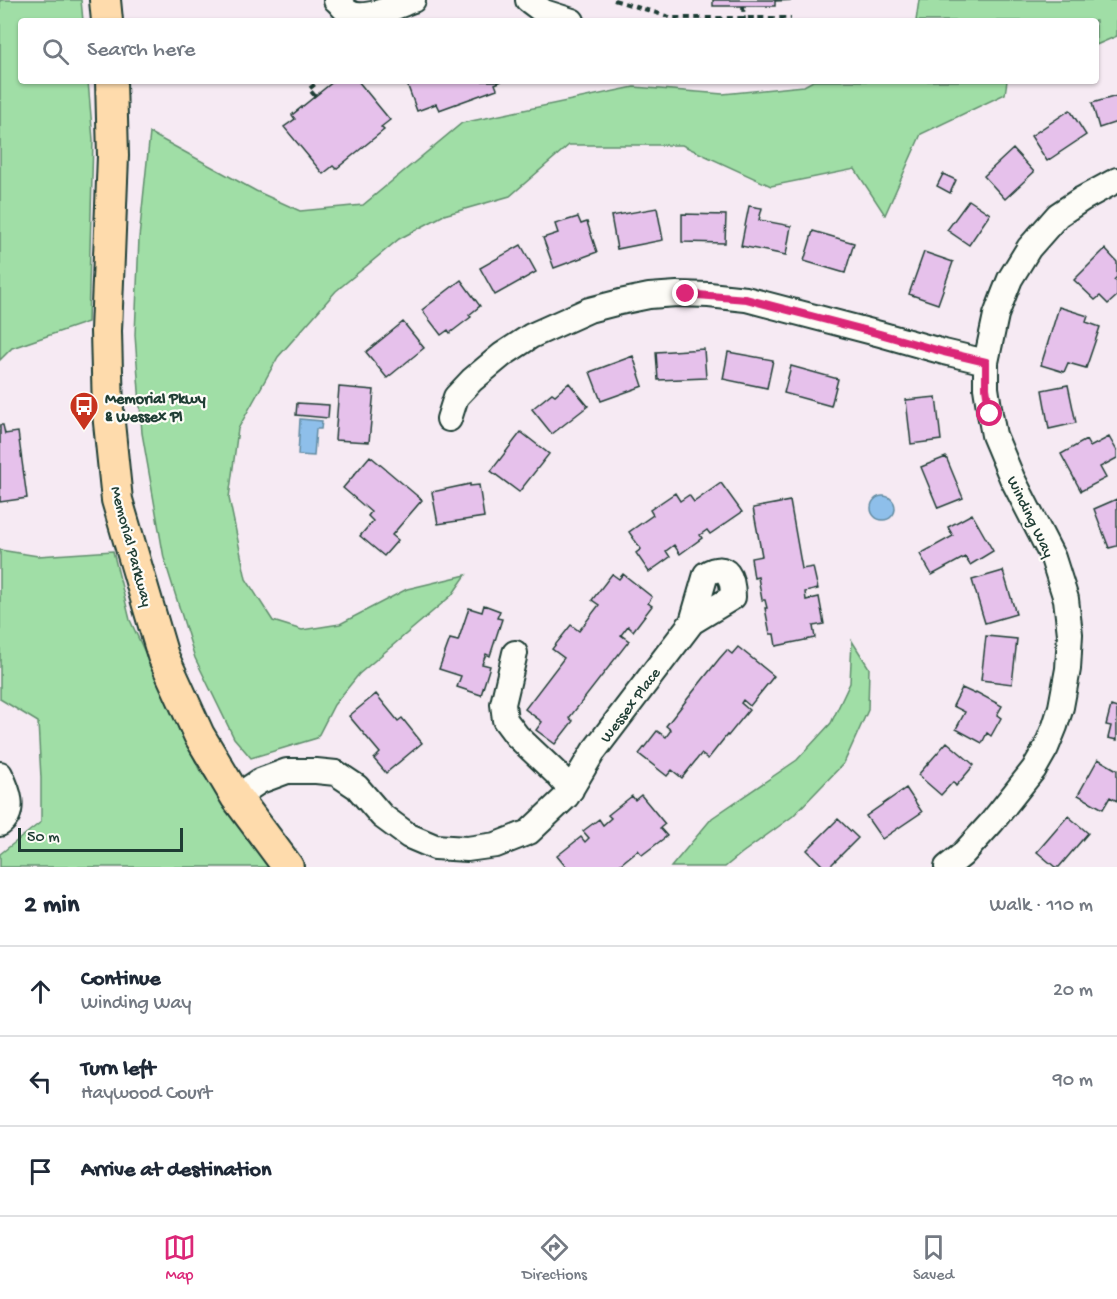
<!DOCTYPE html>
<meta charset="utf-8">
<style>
:root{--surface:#fff;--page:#f2f2f3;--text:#1f2937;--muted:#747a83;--line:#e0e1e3;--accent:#db2777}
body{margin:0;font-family:"Gochi Hand",sans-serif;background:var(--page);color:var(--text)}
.scale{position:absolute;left:18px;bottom:15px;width:165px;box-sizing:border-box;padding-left:6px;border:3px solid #1f3d34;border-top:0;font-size:16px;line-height:21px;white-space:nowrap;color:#1f3d34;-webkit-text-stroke:4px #fdfcf7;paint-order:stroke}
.stop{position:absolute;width:18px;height:18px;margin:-14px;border:4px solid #db2777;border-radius:50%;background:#fff}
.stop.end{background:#db2777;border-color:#fff;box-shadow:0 2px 6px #0008}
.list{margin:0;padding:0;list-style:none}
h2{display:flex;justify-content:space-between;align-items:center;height:78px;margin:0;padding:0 24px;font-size:26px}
h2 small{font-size:20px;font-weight:400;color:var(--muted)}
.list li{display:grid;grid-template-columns:39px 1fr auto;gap:18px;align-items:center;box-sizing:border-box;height:90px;padding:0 24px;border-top:2px solid var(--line)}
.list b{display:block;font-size:22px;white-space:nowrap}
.list p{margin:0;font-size:20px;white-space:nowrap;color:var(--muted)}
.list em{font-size:20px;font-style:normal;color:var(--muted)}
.icon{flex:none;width:33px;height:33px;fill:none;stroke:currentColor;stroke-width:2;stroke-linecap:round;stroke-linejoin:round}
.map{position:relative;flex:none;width:1117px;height:867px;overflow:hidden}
.search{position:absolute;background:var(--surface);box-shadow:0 2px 4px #0004;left:18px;right:18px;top:18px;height:66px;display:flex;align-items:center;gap:15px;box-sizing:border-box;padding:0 21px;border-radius:6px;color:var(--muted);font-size:22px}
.sheet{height:348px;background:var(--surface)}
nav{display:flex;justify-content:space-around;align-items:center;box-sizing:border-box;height:84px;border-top:2px solid var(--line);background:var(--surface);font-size:16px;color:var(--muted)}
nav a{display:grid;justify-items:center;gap:3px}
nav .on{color:var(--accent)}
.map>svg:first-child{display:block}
.green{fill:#a0dea6;stroke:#608e6d;stroke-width:1.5}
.water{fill:#8ebfea;stroke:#628ba1;stroke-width:1.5}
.building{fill:#e6c1eb;stroke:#1f3d34;stroke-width:1.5}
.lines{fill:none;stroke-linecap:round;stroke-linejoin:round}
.minor-casing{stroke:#1f3d34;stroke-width:28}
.major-casing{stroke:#1f3d34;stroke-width:34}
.path{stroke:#1f3d34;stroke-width:4;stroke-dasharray:6 4.5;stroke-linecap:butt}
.minor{stroke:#fdfcf7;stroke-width:24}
.major{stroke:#fedbac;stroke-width:30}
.route{stroke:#db2777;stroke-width:8}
.labels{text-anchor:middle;stroke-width:4.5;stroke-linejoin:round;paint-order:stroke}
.poi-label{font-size:16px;font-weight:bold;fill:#1f3d34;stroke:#fdfcf7;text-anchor:start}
.street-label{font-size:16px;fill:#1f3d34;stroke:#fdfcf7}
</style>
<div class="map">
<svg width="1117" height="867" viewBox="0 0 1117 867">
<rect width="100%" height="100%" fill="#f6eaf3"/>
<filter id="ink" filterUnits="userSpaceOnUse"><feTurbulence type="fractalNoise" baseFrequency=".0167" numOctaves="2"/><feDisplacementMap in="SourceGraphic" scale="12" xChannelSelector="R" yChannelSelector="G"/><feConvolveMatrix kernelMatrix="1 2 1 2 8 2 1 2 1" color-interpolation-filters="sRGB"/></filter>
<g filter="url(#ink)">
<!-- green -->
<path class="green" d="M0,0H81L83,21H21V81H88L93,140L88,322L12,348L0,360Z
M919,0H1117V36L1096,45V21H916Z
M813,81H1007L1005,94L921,134L885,215L855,169L771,186L682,145H569L510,196L444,215L399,239L336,291L278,357L238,429L229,498L246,579L273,621L302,630L340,624L407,589L466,575L452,595L359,674L334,705L317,738L251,758L234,738L195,658L164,558L142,433L135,335L139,238L150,133L256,191L300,211L363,205L462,123L634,87L723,94L804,86Z
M0,550L38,556L113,551L130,620L199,769L274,867H0V854L41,822V778L38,722L0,699Z
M852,641L869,668L868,710L844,763L793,816L742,853L725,867H671L712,818L797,760L831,723L850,683Z"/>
<!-- water -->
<path class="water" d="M300,419L322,421L321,429H316L314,456L298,455Z
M871 508a12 12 0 1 1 24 0a12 12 0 1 1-24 0Z"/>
<!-- building -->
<path class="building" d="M713,0H796L775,1V6H713Z
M334,81H358L390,120L381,127L384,130L336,169L333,166L323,174L284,127L295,119L292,115Z
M406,81H502L495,84L497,89L439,110L436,104L417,111Z
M1117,96V122L1099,128L1092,103Z
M1070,110L1086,135L1047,161L1031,136Z
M1013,149L1034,172L1005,199L984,176Z
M943,174L956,180L950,193L937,186Z
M969,200L990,214L969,245L947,230Z
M749,206L762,208L759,220L791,226L786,255L741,246Z
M657,208L663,240L617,249L611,216Z
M682,214L726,215L725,243L682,242Z
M578,217L581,224L587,222L597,252L554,268L543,238L558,233L555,224Z
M813,231L854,243L845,273L804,261Z
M521,245L536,272L495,295L480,268Z
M1105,249L1117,262V277L1114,280L1117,282V296L1108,304L1100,296L1095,300L1074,280Z
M924,252L953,262L938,304L909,294Z
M461,280L480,306L469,315L471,317L450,333L448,330L441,335L422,310Z
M1059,307L1088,316L1086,322L1100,327L1086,368L1068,363L1064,372L1041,365Z
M403,322L424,348L387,378L366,352Z
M704,349L706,378L658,380L656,352Z
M728,352L773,360L767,388L723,379Z
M633,356L643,386L601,401L590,372Z
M791,366L838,379L831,406L784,393Z
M569,383L588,406L552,434L532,409L552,393L555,395Z
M1068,385L1076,423L1049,429L1042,390Z
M339,387L374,390L369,442L335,440Z
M936,397L941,440L911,444L906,400Z
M297,403L329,405L328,418L296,415Z
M0,425H3L5,434L18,432L27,498L0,502Z
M521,432L549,454L519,492L491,471Z
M1109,437L1117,451V458L1100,467L1106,478L1081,491L1061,454L1086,440L1090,447Z
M370,456L422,500L392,535L398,540L384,556L360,536L373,521L368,516L371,512L343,488Z
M946,457L963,498L938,508L921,467Z
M721,483L742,512L710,534L707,530L700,535L702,538L680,554L674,545L666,551L670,557L649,572L636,553L641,549L629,532L653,515L650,510L675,493L680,501L689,495L694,502Z
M470,484V486L479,485L484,517L438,524L432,492Z
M1117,499V546L1109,548L1094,509Z
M790,501L802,569L813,567L818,589L805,592L806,600L819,597L824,624L813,626L815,638L776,646L774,634H770L765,608H767L765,600H762L758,577L754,578L751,558L762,556L753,508Z
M972,514L993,551L970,565L965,557L932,575L920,554L953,536L948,527Z
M1003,571L1016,614L985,623L972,580Z
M612,574L619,579L623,574L652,597L648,603L652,606L633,631L628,626L621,635L629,641L569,718L573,721L555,744L536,730L542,722L525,709L564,658L552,649L571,625L579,631L599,605L592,600Z
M484,605L500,611L497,618L502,619L490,656L486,654L482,664L490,666L481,695L457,687L461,676L439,669L450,639L458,641L469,608L482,612Z
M986,636L1017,639L1012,684L981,680Z
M738,647L774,676L750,706L743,700L741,703L749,710L728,736L727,735L708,759L701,754L682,778L672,770L667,776L639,754L657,731L666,737L671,730L666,726L719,659L727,650L732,654Z
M962,688L975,694L976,692L1002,706L997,715L1001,718L991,736L987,733L982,743L956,729L965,712L953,706Z
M376,694L398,721L402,718L422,743L386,773L374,759L380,753L349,716Z
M1111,706L1117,708V740L1108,738L1111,726L1106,725Z
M947,742L974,765L956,786L953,782L941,795L918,775Z
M1098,759L1117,770V801L1110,797L1103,809L1078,795Z
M906,788L922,812L882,839L866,816Z
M641,795L665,824L660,828L667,836L642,855L638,850L617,867H566L557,856L581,837L585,842L589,838L583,831L599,819L603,825L611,818L608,815L632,796L635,800Z
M1068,816L1088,833L1059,867H1055L1037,852Z
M838,819L858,838L829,867H824L807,850Z"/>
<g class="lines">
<!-- minor casing -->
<g class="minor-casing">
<path id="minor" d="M336,0C340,3 343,8 347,11C362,23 396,6 413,0
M528,0L544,12L572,21
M449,419L456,397L472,380L502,355L531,336L589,310L620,302L649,296L677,294L709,295L746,299L880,334L944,352L986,362
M515,653L503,704L505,720L517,736L556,773L571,790
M0,774C8,790 17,811 0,824
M236,797L260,781L287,771H316L336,773L357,787L382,816L409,836L435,847L467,849L496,845L529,832L567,796L593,752L692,622L706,574C728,561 733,579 733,597L692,622
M947,867L962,855L992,822L1034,769L1046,748L1055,726L1061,707L1068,669L1070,634L1066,599L1053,558L1012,478L994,435L990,414L986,388V362L996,315L1004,294L1010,279L1029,248L1058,215L1082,199L1117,180"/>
</g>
<!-- major casing -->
<g class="major-casing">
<path id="major" d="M105,0L107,21
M111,81L113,156L106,331L108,413L117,500L163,656L199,735L236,797L288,867"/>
</g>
<!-- path -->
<path class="path" d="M614,0L673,18H791
M743,6L744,21
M315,96L309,89L319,81"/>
<!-- minor -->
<use href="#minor" class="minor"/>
<!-- major -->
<use href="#major" class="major"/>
</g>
</g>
<g class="lines" filter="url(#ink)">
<!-- route -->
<path class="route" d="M686,294L746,299L880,334L944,352L986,362V388L990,414"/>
</g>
<!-- icons -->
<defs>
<g id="bus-pin" transform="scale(1.5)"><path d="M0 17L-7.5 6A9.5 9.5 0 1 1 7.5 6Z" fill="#c8321e" stroke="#fdfcf7"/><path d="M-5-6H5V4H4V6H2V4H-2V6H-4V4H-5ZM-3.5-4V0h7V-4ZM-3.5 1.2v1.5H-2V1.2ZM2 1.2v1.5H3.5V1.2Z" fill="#fff"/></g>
</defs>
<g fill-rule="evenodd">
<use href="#bus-pin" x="84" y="406"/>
</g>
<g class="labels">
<!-- poi labels -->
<g class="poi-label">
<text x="105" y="403">Memorial Pkwy<tspan x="105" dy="18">&amp; Wessex Pl</tspan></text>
</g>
<!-- street labels -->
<g class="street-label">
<text transform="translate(1032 516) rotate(64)" y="6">Winding Way</text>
<text transform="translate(133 546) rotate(75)" y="6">Memorial Parkway</text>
<text transform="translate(629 704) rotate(-53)" y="6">Wessex Place</text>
</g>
</g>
</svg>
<div class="scale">50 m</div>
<div class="stop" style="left:990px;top:414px"></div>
<div class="stop end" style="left:686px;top:294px"></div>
<div class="search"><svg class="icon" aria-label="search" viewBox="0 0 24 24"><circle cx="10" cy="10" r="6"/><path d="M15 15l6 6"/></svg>Search here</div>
</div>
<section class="sheet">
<h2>2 min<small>Walk · 110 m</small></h2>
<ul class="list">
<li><svg class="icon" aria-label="ahead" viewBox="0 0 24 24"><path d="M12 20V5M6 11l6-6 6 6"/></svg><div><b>Continue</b><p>Winding Way</p></div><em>20 m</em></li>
<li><svg class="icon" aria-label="left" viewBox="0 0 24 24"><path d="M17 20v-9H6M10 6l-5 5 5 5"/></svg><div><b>Turn left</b><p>Haywood Court</p></div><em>90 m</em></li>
<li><svg class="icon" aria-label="arrive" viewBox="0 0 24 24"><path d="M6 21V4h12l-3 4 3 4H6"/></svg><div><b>Arrive at destination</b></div></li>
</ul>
</section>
<nav>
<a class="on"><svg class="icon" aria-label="map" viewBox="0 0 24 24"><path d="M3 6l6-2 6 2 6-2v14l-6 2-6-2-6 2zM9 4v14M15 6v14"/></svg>Map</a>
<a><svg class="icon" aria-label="directions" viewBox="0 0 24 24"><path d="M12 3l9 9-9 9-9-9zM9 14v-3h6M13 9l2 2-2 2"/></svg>Directions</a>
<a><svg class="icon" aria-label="saved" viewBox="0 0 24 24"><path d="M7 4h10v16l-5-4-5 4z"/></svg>Saved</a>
</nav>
